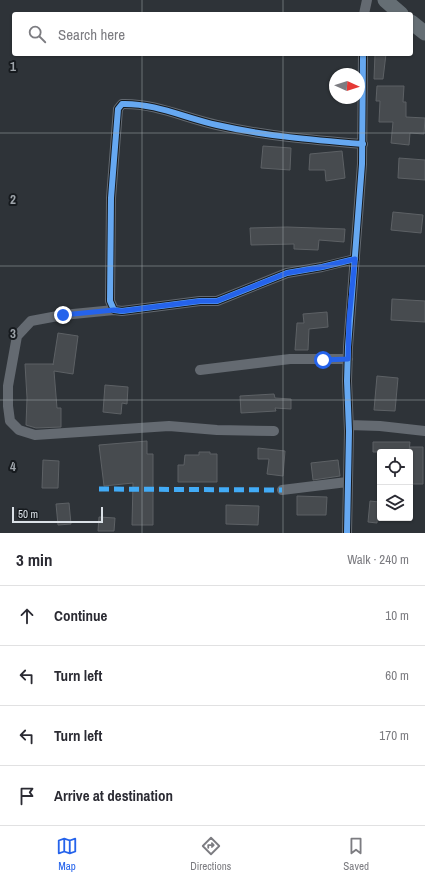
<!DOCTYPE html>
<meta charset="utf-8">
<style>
:root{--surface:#fff;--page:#f2f2f3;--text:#2b2b33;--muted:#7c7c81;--line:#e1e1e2;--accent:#2563eb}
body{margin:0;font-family:"Archivo Narrow",sans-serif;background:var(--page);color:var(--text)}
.controls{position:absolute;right:12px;bottom:12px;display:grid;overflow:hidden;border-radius:4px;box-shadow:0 1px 3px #0004}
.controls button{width:36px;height:36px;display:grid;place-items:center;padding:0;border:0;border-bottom:1px solid var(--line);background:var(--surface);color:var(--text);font:20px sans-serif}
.compass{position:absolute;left:329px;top:68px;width:36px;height:36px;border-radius:50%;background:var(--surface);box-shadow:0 1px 3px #0004;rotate:93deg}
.scale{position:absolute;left:12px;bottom:10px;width:91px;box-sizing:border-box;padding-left:4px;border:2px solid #dbe1e7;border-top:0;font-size:11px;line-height:14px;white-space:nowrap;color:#dbe1e7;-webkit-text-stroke:3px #161a1e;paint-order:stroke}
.stop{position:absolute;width:12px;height:12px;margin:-9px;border:3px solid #2563eb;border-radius:50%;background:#fff}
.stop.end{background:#2563eb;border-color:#fff;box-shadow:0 1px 4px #0008}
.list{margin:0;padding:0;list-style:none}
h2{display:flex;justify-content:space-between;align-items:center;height:52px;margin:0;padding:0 16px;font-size:17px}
h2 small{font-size:13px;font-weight:400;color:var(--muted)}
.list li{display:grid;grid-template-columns:26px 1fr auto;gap:12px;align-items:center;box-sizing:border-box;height:60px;padding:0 16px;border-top:1px solid var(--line)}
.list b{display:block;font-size:15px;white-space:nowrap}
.list em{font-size:13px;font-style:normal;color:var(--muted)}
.icon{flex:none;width:22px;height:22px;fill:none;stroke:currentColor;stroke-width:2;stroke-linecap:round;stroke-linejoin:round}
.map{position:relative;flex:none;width:425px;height:533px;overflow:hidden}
.search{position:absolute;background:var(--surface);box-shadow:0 1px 3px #0004;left:12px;right:12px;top:12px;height:44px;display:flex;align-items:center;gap:10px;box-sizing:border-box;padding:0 14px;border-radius:4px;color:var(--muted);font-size:15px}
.sheet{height:292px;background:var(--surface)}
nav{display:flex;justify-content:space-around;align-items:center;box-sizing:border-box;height:56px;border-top:1px solid var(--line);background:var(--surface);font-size:11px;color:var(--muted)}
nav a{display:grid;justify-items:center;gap:2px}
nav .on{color:var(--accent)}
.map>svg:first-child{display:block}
.building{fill:#474b4f;stroke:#5d6165}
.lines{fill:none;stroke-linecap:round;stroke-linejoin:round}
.minor{stroke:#646a71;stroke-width:10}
.secondary{stroke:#656e74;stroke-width:15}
.quiet{stroke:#42abf6;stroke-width:5;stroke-dasharray:10 5;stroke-linecap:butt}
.cycleway-casing{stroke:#161a1e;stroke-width:8}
.cycleway{stroke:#66a8f1;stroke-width:6}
.route{stroke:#2563eb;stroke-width:5}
.grid{fill:none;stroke:#9ea4aa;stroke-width:1;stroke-opacity:0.55}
.grid-label{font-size:13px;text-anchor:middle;font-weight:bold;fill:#9ea4aa;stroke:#161a1e;stroke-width:4;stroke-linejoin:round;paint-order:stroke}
</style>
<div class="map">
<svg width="425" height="533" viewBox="0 0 425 533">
<rect width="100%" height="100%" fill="#2e3338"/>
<!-- building -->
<path class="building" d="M375,54H386L383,79H374Z
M377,86H404L403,102H406V117L425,118L424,134L410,133L409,145L391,143L393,122H379L380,101H376Z
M263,146L291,148L290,170L261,168Z
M342,151L345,178L326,181L325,170H309L310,154Z
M399,158L425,160V180L398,178Z
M393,212L423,215L421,233L391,230Z
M287,227L345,229L344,242L319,240L318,250L294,249V244L251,245L250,228Z
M392,299L425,301V322L391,320Z
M327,312L328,327L309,329L308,350H295L297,323H304L303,314Z
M58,333L78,336L73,374L54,371L57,408H61V427L36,428L26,425L27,398L25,364H53V365Z
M377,376L398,378L395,411L374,410Z
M105,385L128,387L127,404L122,403L121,414L103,412Z
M274,394L275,398L291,399V409L275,408L276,411L241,413L240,396Z
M147,441V454H153V525H132L133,483L104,486L99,445Z
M373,442H410L409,452H373Z
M410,447H423V484H410Z
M258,448L285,451L283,476L267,474L269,459H258Z
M199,452H210V454H217V482H178V465H184L185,455H199Z
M43,460L59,461L58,488H42Z
M338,460L340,476L313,480L311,463Z
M297,496L327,497L326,515H297Z
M370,501L379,502L377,523L368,522Z
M69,503L71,524L58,525L56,504Z
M226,505L259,506L258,525L226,524Z
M99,517L115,518L114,531H98Z"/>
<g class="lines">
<!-- minor -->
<path class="minor" d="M364,14L367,0
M355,259L322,267L287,273L217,301H200L122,311L114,310L110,301L111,198L118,109L122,104C155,103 185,118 217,125C265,136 314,140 363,144
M114,310L63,315L31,321L17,336L8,386V406L10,421L19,430L35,435L169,426L217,430L274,431
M200,370L290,359H348
M349,425L380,426L425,431
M282,490L347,482
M347,533L349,431L347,381L348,347L362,164L363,54"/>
<!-- secondary -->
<path class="secondary" d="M385,0L401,14
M411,22L425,33"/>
<!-- quiet -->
<path class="quiet" d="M99,489L282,490"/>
<!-- cycleway casing -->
<g class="cycleway-casing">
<path id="cycleway" d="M355,259L322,267L287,273L217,301H200L122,311L114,310L110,301L111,198L118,109L122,104C155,103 185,118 217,125C265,136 314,140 363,144
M347,533L349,431L347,381L348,347L362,164L363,54"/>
</g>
<!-- cycleway -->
<use href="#cycleway" class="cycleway"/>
</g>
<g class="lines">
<!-- route -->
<path class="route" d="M63,315L114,310L122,311L200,301H217L287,273L322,267L355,259L349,320L348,359L323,360"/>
</g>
<!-- grid -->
<path class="grid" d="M142,0V14M283,0V14M142,54V533M283,54V533M0,133H425M0,266H425M0,400H425"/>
<g class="grid-label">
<text x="13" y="71">1</text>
<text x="13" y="204">2</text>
<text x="13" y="338">3</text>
<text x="13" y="471">4</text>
</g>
</svg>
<div class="controls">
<button><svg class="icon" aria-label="locate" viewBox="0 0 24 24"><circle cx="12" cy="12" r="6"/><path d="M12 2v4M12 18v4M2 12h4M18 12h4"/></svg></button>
<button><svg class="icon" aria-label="layers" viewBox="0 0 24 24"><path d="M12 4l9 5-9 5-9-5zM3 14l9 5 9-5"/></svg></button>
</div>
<svg class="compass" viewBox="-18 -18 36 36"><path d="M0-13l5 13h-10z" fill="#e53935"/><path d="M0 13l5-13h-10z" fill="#7c7c81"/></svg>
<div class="scale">50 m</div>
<div class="stop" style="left:323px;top:360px"></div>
<div class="stop end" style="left:63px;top:315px"></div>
<div class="search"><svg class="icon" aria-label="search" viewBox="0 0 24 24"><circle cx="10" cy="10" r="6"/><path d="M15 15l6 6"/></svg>Search here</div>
</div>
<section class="sheet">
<h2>3 min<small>Walk · 240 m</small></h2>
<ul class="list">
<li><svg class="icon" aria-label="ahead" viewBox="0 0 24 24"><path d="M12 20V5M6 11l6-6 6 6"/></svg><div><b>Continue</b></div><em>10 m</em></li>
<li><svg class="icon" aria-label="left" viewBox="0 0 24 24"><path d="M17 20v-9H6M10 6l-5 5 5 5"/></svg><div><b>Turn left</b></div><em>60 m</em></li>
<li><svg class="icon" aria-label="left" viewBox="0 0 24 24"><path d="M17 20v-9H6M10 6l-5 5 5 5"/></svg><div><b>Turn left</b></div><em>170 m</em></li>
<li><svg class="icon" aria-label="arrive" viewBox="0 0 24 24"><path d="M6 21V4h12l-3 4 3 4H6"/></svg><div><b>Arrive at destination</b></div></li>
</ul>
</section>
<nav>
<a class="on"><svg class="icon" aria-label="map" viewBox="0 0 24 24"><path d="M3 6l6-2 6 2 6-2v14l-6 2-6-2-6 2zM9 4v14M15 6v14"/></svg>Map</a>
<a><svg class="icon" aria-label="directions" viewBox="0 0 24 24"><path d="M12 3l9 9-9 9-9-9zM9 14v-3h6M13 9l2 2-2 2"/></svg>Directions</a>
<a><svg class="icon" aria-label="saved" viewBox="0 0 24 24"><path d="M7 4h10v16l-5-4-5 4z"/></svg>Saved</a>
</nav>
